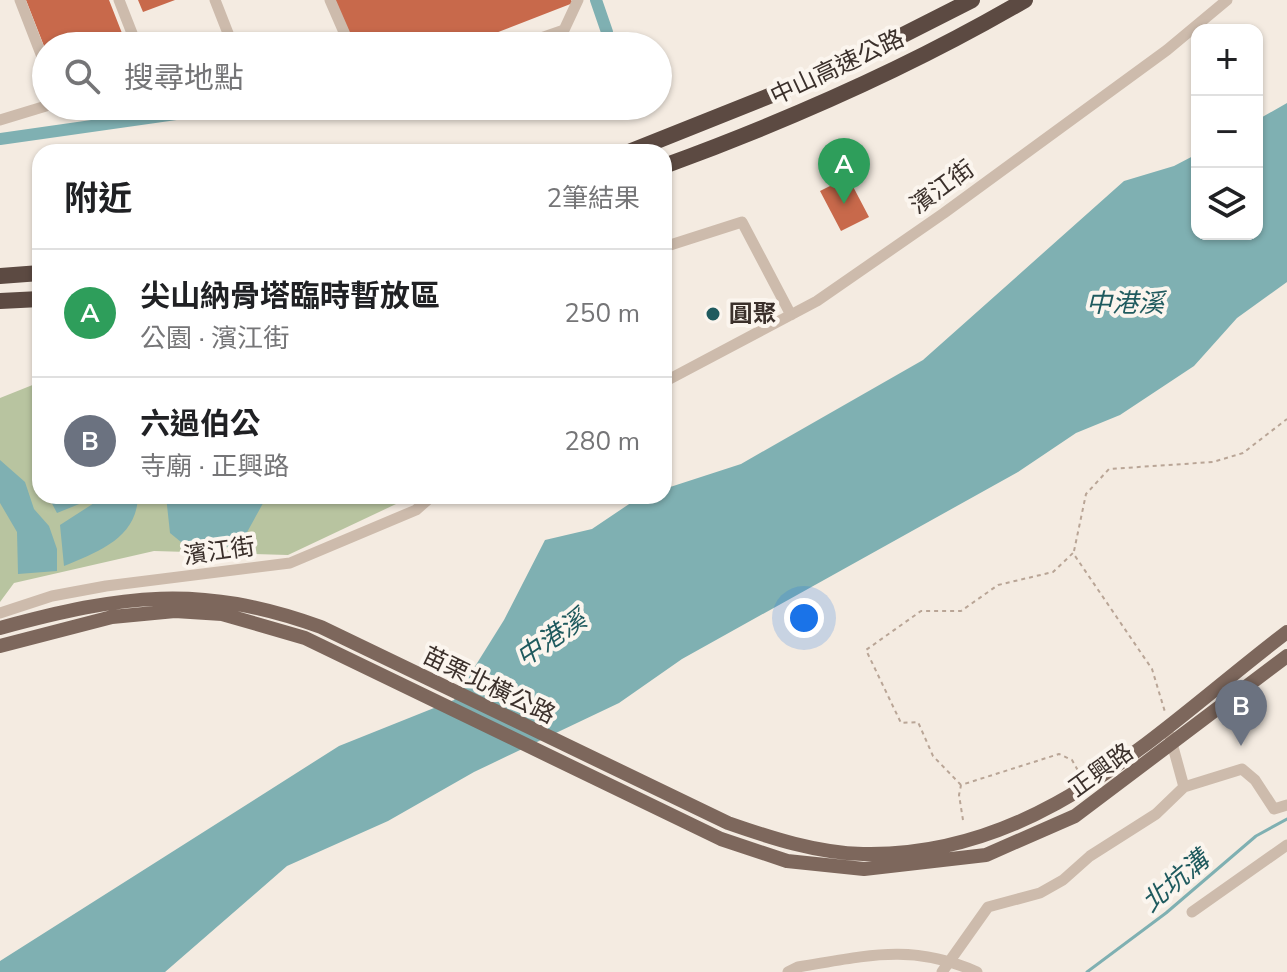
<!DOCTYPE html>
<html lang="zh-TW">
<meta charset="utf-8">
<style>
:root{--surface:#fff;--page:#f2f2f2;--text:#202124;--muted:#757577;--line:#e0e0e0;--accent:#0b8043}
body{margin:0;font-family:"Nunito Sans","Noto Sans TC",sans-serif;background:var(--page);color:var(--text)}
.controls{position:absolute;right:24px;top:24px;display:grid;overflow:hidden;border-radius:16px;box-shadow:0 2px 6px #0004}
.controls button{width:72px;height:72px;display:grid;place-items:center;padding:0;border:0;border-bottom:2px solid var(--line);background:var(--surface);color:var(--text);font:40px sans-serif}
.you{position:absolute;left:804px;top:618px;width:28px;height:28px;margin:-20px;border:6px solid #fff;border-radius:50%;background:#1a73e8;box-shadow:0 0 0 12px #1a73e833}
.badge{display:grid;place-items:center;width:52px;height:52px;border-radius:50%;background:var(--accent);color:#fff;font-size:26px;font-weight:700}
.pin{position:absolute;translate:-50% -66px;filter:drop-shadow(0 2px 4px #0008)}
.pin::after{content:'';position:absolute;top:42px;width:28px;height:24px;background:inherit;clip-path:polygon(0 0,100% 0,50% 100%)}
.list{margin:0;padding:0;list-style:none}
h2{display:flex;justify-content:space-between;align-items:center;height:104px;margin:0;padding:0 32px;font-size:34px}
h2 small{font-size:26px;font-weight:400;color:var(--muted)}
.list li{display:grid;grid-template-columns:52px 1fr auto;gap:24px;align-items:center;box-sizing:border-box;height:128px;padding:0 32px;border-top:2px solid var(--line)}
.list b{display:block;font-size:30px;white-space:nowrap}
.list p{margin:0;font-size:26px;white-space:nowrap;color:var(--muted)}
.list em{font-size:26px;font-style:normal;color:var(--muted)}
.icon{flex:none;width:44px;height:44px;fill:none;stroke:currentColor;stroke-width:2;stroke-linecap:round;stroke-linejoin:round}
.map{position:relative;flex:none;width:1287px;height:972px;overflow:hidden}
.search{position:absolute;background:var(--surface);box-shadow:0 2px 6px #0004;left:32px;top:32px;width:640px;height:88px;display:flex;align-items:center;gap:20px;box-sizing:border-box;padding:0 28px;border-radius:44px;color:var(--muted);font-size:30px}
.panel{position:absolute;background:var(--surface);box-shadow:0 2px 6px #0004;left:32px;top:144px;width:640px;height:360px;border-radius:24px}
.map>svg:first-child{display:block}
.green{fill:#b8c4a0}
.water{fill:#7fb0b2}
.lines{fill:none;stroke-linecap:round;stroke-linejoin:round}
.stream{stroke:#7fb0b2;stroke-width:3}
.canal{stroke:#7fb0b2;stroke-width:12}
.building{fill:#c8694b}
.path{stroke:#b9a596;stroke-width:2;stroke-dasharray:4 4;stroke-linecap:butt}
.minor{stroke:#cdbbac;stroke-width:11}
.major{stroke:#7d675c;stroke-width:14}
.highway{stroke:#5c4a42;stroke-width:16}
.poi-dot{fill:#1f5a5e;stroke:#fbf5ee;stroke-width:3}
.labels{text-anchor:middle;stroke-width:8;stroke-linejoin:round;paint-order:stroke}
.street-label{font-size:24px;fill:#3b302b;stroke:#fbf5ee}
.poi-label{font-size:24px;font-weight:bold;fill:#3b302b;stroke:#fbf5ee;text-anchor:start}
.water-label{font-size:26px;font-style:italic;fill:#1f5a5e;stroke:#fbf5ee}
</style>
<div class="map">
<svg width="1287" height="972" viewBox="0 0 1287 972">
<rect width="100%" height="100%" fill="#f4ebe1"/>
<!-- green -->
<path class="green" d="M40,382V496H413L288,555L154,551L14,583L0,602V398Z"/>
<!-- water -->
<path class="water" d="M1287,103V282L1237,318L1194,366L1120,415L1076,433L1018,472L682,659L619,703L474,772L388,821L287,866L165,972H0V961L339,746L454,700L504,620L545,540L592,529L641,496H664V489L741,464L923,360L1124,181L1174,166L1197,154V234H1257V120Z
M0,460L25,482L34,509L49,526L57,549V571L18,574L17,532L0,503Z
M48,496H99L57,513Z
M105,496H138C137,538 98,552 64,566L60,525Z
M166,496H267L240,545L192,551L170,533Z"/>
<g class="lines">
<!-- stream -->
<path class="stream" d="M1087,972L1166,913L1256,836L1287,819"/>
<!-- canal -->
<path class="canal" d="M596,0L607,32L604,46
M376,106L385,111L401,106
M536,106L588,114L590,106
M0,139L232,106"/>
</g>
<!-- building -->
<path class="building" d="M26,0H109L127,46H44Z
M138,0H175L143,12Z
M334,0H571L573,3L462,46H353Z
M848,177L869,217L841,231L820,191Z"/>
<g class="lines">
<!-- path -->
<path class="path" d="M1074,551L1086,494L1109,469L1213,462L1243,453L1287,419
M961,785L933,756L918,722L901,723L866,650L921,611H961L998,585L1053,572L1073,553L1152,669L1165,712
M963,820L959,795L961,785L1059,754L1072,760L1080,774"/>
<!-- minor -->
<path class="minor" d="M20,0L46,67
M119,0L137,46
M215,0L233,46
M330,0L350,46
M518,46L564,30L578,0
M0,120L46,106
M664,247L742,222L791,315
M664,382L817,301L944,213L1167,50L1227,0
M0,613L52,596L106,586L290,563L416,510L432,496
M1170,736L1184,787
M1192,912L1287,845
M788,972L798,967C866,956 911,943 977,972
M942,972L988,907L1040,893L1063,880L1090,856L1156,814L1184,787L1242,769L1255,780L1274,809L1287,805"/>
<!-- major -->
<path class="major" d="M0,628C122,595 199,583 321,627L728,823C771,838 817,853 863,854C1040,858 1157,731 1287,632
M0,646L112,617L175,611L222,614L305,638L721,839L787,861L864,869L986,855L1075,816L1287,656"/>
<!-- highway -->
<path class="highway" d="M629,152L832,71L972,0
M664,166C787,121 912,66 1025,0
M0,276L40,273
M0,301L40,299"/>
</g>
<!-- markers -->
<circle class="poi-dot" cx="713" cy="314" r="8"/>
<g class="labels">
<!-- street labels -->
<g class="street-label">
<text transform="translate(837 67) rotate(-25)" y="8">中山高速公路</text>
<text transform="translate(942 187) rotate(-36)" y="8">濱江街</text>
<text transform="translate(219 551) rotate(-8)" y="8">濱江街</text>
<text transform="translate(489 685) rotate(26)" y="8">苗栗北橫公路</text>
<text transform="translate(1101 770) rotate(-36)" y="8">正興路</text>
</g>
<!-- poi labels -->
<g class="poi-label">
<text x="729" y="322">圓聚</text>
</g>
<!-- water labels -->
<g class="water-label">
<text x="1125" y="312">中港溪</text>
<text transform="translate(551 638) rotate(-34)" y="9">中港溪</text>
<text transform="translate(1175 881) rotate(-40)" y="9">北坑溝</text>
</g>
</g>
</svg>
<div class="controls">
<button>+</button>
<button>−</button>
<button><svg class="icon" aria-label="layers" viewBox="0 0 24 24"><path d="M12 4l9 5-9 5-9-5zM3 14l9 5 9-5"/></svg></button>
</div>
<div class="you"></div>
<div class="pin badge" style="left:844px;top:204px;background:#2e9e5b">A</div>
<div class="pin badge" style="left:1241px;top:746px;background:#6b7280">B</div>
<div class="search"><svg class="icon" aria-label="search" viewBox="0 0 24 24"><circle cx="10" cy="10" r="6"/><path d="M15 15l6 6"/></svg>搜尋地點</div>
<section class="panel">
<h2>附近<small>2筆結果</small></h2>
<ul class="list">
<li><span class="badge" style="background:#2e9e5b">A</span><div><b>尖山納骨塔臨時暫放區</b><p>公園 · 濱江街</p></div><em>250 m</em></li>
<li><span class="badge" style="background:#6b7280">B</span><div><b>六過伯公</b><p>寺廟 · 正興路</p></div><em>280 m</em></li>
</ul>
</section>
</div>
